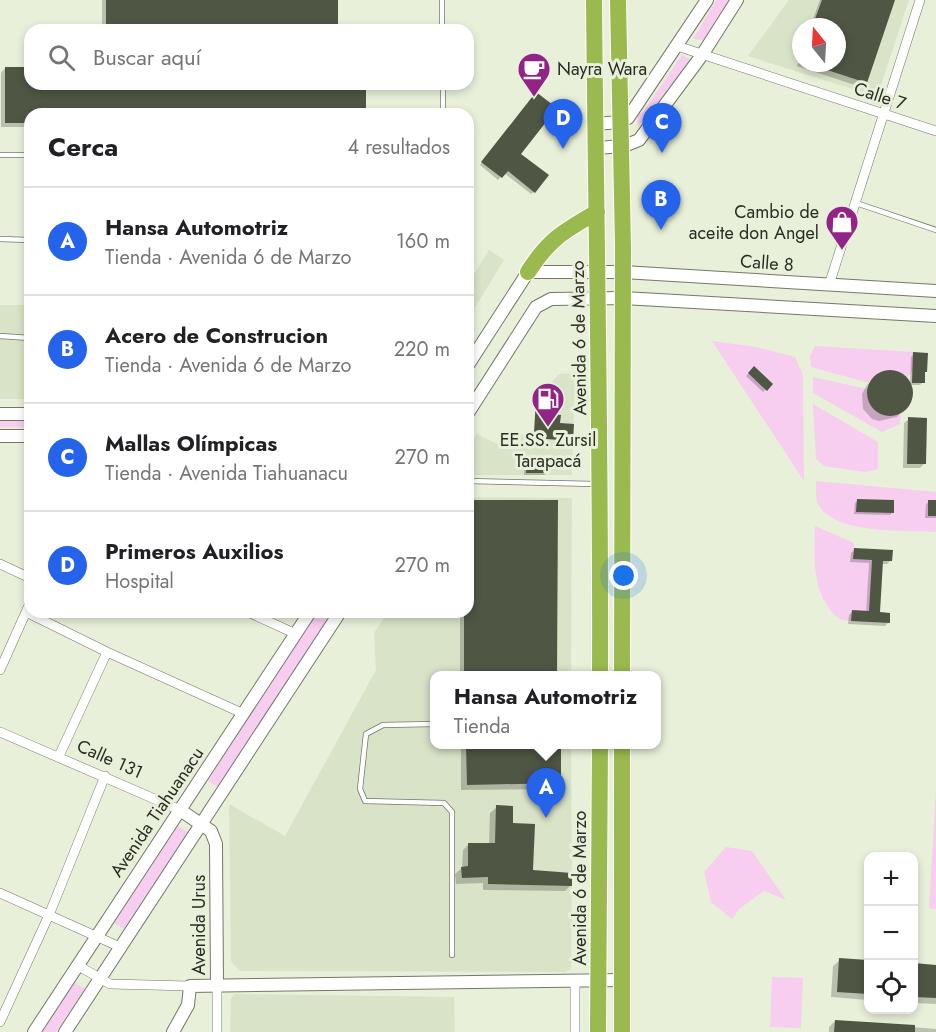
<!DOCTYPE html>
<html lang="es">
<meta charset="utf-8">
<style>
:root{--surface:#fff;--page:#f6f6f6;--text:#202124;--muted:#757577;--line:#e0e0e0;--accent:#2563eb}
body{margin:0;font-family:Jost,sans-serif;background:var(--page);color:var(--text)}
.controls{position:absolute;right:18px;bottom:18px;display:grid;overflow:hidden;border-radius:12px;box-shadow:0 3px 9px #0003}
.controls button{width:54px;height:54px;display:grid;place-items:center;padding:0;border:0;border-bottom:2px solid var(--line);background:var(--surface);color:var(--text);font:30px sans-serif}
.compass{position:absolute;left:792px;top:18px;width:54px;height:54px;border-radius:50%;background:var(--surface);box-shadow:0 3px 9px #0003;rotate:342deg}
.you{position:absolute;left:624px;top:576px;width:21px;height:21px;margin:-15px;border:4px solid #fff;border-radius:50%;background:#1a73e8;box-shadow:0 0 0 9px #1a73e833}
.badge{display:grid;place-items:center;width:39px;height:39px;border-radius:50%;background:var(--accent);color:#fff;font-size:20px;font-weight:700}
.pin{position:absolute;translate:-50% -50px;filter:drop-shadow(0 2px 3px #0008)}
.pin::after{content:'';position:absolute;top:32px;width:21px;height:18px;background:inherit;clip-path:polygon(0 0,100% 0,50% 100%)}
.popup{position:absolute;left:430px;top:671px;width:231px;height:78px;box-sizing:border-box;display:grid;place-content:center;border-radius:12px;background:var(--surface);filter:drop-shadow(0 2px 4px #0005);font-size:20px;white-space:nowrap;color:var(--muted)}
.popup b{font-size:22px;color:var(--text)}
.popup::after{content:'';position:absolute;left:50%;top:100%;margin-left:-12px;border:12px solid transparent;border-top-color:var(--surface)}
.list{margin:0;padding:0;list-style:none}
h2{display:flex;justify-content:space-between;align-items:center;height:78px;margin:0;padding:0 24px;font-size:26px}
h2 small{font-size:20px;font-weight:400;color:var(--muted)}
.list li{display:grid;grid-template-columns:39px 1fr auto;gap:18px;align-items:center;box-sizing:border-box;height:108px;padding:0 24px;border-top:2px solid var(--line)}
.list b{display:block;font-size:22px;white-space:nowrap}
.list p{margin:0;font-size:20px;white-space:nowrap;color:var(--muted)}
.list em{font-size:20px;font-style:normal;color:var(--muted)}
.icon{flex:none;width:33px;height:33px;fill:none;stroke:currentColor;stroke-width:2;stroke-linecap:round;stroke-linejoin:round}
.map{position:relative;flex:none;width:936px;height:1032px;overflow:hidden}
.search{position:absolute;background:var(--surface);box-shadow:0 3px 9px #0003;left:24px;top:24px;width:450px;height:66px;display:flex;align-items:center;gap:15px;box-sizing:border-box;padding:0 21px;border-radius:18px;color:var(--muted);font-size:22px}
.panel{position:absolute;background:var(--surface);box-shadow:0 3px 9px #0003;left:24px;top:108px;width:450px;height:510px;border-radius:18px}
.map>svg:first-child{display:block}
.built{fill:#d9e3c8;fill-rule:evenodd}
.green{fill:#f7ceef;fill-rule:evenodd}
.shadow{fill:#0003}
.building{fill:#4f5644}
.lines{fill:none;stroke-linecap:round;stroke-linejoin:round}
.lane-casing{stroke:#727966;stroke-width:6}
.street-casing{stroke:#727966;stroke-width:10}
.secondary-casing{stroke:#727966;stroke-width:14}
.highway-casing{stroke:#fff;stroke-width:18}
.lane{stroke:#fff;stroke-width:4.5}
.street{stroke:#fff;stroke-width:9}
.secondary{stroke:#fff;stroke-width:12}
.highway{stroke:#9ab94f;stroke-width:16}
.labels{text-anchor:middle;stroke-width:6;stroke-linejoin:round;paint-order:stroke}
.poi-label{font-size:18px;fill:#2a2d25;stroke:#e8f0da;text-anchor:start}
.street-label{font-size:18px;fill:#2a2d25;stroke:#e8f0da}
</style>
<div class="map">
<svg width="936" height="1032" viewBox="0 0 936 1032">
<rect width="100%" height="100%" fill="#e8f0da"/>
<!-- built -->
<path class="built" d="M789,0H909L879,91L871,95L748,56ZM801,27H837V63H801Z
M489,250L504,260L468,319V284Z
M0,305H30V399H0Z
M575,373L572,475H468V444L477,434L506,448L513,436L534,433L536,399L559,374Z
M468,497L572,498L571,675L435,676V744L571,745L572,886L571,969L565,972L240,971L231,961L229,804L285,836L376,670L374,633L388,612H468Z
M235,994L454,997L455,1032H230L231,998Z"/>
<!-- green -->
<path class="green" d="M716,0H730L705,40L693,39Z
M682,55L691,60L645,120L638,126L637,116L643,112Z
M712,341L756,347L795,357L803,375L804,481Z
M815,346L913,352V370L907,378C894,368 879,369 869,383L811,367L810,356Z
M813,377L867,389C867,410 883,419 901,412L900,424L882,432L813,393Z
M813,404L878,442V469L865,472L824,466L816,459Z
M0,420H30V427H0Z
M816,481L936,492V500L928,501V515L936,516V532C905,530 834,535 818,504C815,498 816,488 816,481ZM858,499L894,500V513L857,512Z
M815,526L854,543L853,559L872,560L869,611C864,614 858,619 852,620C842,623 834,616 829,608C811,583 815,555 815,526Z
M317,612H332L218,787L208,781Z
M936,789V909L929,908Z
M178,826L190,833L126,930L114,923Z
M726,847L752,851L786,900L764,891L739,909L732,919L711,902L704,872Z
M772,977L803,978L801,1028L770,1027Z
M73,982L85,989L56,1032H40Z"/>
<!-- shadow -->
<path class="shadow" d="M102,0H336V30H102Z
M820,0H893L866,82L861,87L797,66L801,55V63H837V27H810Z
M5,68H30V84H364V114H30V127H1V73Z
M533,97L519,154L534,192L531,194L504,173L498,180L480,165Z
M914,354L926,371L923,374V382L920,385H909L910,400L897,417L879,421L872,419L863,409L862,394L867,385L879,375L893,372L900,375L910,383L911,357Z
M754,368L771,384L763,392L746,376Z
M909,419L924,464L920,468H903L904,423Z
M527,461L547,473L544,475H524V464Z
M858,500L892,513L890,515L854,514L855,503Z
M468,501H556V676H460V612H468Z
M929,502H936V518H925L926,504Z
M854,550L891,560L887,564H882L879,614L888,623L885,626L848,624L849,615L852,612L866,613L869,563L850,562L851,553Z
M461,744H559L560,782L554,789L461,790Z
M497,807L532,872L571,885L565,891L483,890V883L456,884L455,874L462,868L463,850L469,844L489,845L490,813Z
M840,960L868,962V1000L831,997L833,966Z
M914,965L936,966V1004L914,1003Z
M835,1021L936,1029V1032H829V1027Z"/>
<!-- building -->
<path class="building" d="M106,0H338V30H106Z
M822,0H895L867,83L812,65V63H837V27H812Z
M5,67H30V84H366V114H30V123H5Z
M536,92L557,108L521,154L549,175L535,193L508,171L502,178L481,162Z
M913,352L928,353L927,372H925V383H912Z
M754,366L773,384L767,391L748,373Z
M867 393a23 23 0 1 1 46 0a23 23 0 1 1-46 0Z
M536,399L550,400L549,414L561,415L560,423L574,424L573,441L546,439V433H534Z
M908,417L927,418L926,464H907Z
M527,460H549L548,473H526Z
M857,499L894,500V513L856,512Z
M468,500H558L557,675H464V612H468Z
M928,500H936V516H928Z
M854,548L893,550L892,561H883L880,612L890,613V623L851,621L852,610L869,611L872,560L853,559Z
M466,744H561V783L467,785Z
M496,805L513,806V823L535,824L533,870L572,873V886L488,884V877L462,878L461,867L468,866V843H495Z
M839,958L868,960V994L837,992Z
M914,963L936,965V998L914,997Z
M835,1020L915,1025V1032H834Z"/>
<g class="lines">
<!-- lane casing -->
<g class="lane-casing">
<path id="lane" d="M442,0V30
M439,114L443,111V84
M0,155H30
M856,203L936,230
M0,239L30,240
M0,336L30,338
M468,481L595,484
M435,724L383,725L366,734L360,789L365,801L444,803L452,812V955"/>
</g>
<!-- street casing -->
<g class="street-casing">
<path id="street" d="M677,46L936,131
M829,285L920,0
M0,564L30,578
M26,612L107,652L244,714
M248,612L296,634
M0,670L30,603
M0,732L180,810
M59,756L107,652
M0,893L120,947
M77,965L110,984L190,986
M575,981V1032
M217,986V1032
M0,1022L49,915L105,776"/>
</g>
<!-- secondary casing -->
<g class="secondary-casing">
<path id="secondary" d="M595,124L620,122L628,118L707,0
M596,148L624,146L639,140L702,55L737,0
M468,365L528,272H623L936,291
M468,413L536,307L551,299L623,298L936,316
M0,414H30
M0,436H30
M180,810L211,831L216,844L217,986
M34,1032L310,612
M65,1032L340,612
M173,1032L188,1005L190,986L622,980"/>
</g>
<!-- highway casing -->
<g class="highway-casing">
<path id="highway" d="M594,0C596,225 601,450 600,676
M618,0L623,246L622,676
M528,272C549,239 564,231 597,212
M598,1032L600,744
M622,1032V744"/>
</g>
<!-- lane -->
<use href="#lane" class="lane"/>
<!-- street -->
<use href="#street" class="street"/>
<!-- secondary -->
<use href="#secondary" class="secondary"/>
<!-- highway -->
<use href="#highway" class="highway"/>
</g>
<!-- icons -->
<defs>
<g id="cafe-pin" transform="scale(1.725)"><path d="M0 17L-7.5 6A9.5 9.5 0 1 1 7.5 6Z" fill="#912486" stroke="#e8f0da"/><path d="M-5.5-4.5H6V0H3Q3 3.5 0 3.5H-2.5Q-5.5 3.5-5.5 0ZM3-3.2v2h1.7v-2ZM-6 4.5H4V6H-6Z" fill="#fff"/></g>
<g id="shop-pin" transform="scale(1.725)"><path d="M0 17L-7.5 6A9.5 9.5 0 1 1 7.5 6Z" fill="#912486" stroke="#e8f0da"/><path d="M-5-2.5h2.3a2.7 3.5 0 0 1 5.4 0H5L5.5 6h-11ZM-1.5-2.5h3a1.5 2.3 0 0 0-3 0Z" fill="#fff"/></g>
<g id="fuel-pin" transform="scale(1.725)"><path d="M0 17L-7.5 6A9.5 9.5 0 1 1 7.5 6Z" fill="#912486" stroke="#e8f0da"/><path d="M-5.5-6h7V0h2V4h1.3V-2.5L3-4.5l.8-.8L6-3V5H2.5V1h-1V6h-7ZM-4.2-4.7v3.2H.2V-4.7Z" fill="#fff"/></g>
</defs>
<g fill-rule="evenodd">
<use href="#cafe-pin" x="534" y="69"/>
<use href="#shop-pin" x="842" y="222"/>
<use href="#fuel-pin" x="548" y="399"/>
</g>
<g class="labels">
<!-- poi labels -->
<g class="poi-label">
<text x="557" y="75">Nayra Wara</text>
<text x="819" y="218" text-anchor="end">Cambio de<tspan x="819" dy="21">aceite don Angel</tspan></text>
<text x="548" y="446" text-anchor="middle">EE.SS. Zursil<tspan x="548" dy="21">Tarapacá</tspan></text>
</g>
<!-- street labels -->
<g class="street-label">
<text transform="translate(880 96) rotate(18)" y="6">Calle 7</text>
<text transform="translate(767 263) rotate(4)" y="6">Calle 8</text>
<text transform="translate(579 338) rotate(-91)" y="6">Avenida 6 de Marzo</text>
<text transform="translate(110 759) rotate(24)" y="6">Calle 131</text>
<text transform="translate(157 812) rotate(-56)" y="6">Avenida Tiahuanacu</text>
<text transform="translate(580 888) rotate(-90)" y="6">Avenida 6 de Marzo</text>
<text transform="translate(199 925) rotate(-90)" y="6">Avenida Urus</text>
</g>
</g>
</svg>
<div class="controls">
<button>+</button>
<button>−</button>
<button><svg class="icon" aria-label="locate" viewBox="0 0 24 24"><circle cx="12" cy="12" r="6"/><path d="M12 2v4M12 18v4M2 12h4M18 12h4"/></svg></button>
</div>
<svg class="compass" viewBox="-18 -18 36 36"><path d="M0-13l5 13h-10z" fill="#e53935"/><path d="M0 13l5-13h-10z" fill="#757577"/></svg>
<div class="you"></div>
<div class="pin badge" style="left:546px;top:818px">A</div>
<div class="popup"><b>Hansa Automotriz</b>Tienda</div>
<div class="pin badge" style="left:661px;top:230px">B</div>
<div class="pin badge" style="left:662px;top:153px">C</div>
<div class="pin badge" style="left:563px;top:149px">D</div>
<div class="search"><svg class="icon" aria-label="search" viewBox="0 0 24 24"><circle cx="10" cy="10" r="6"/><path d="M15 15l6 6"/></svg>Buscar aquí</div>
<section class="panel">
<h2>Cerca<small>4 resultados</small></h2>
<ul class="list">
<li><span class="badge">A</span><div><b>Hansa Automotriz</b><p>Tienda · Avenida 6 de Marzo</p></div><em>160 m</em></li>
<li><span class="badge">B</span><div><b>Acero de Construcion</b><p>Tienda · Avenida 6 de Marzo</p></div><em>220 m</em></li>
<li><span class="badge">C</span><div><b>Mallas Olímpicas</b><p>Tienda · Avenida Tiahuanacu</p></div><em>270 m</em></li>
<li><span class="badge">D</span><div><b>Primeros Auxilios</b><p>Hospital</p></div><em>270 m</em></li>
</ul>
</section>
</div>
